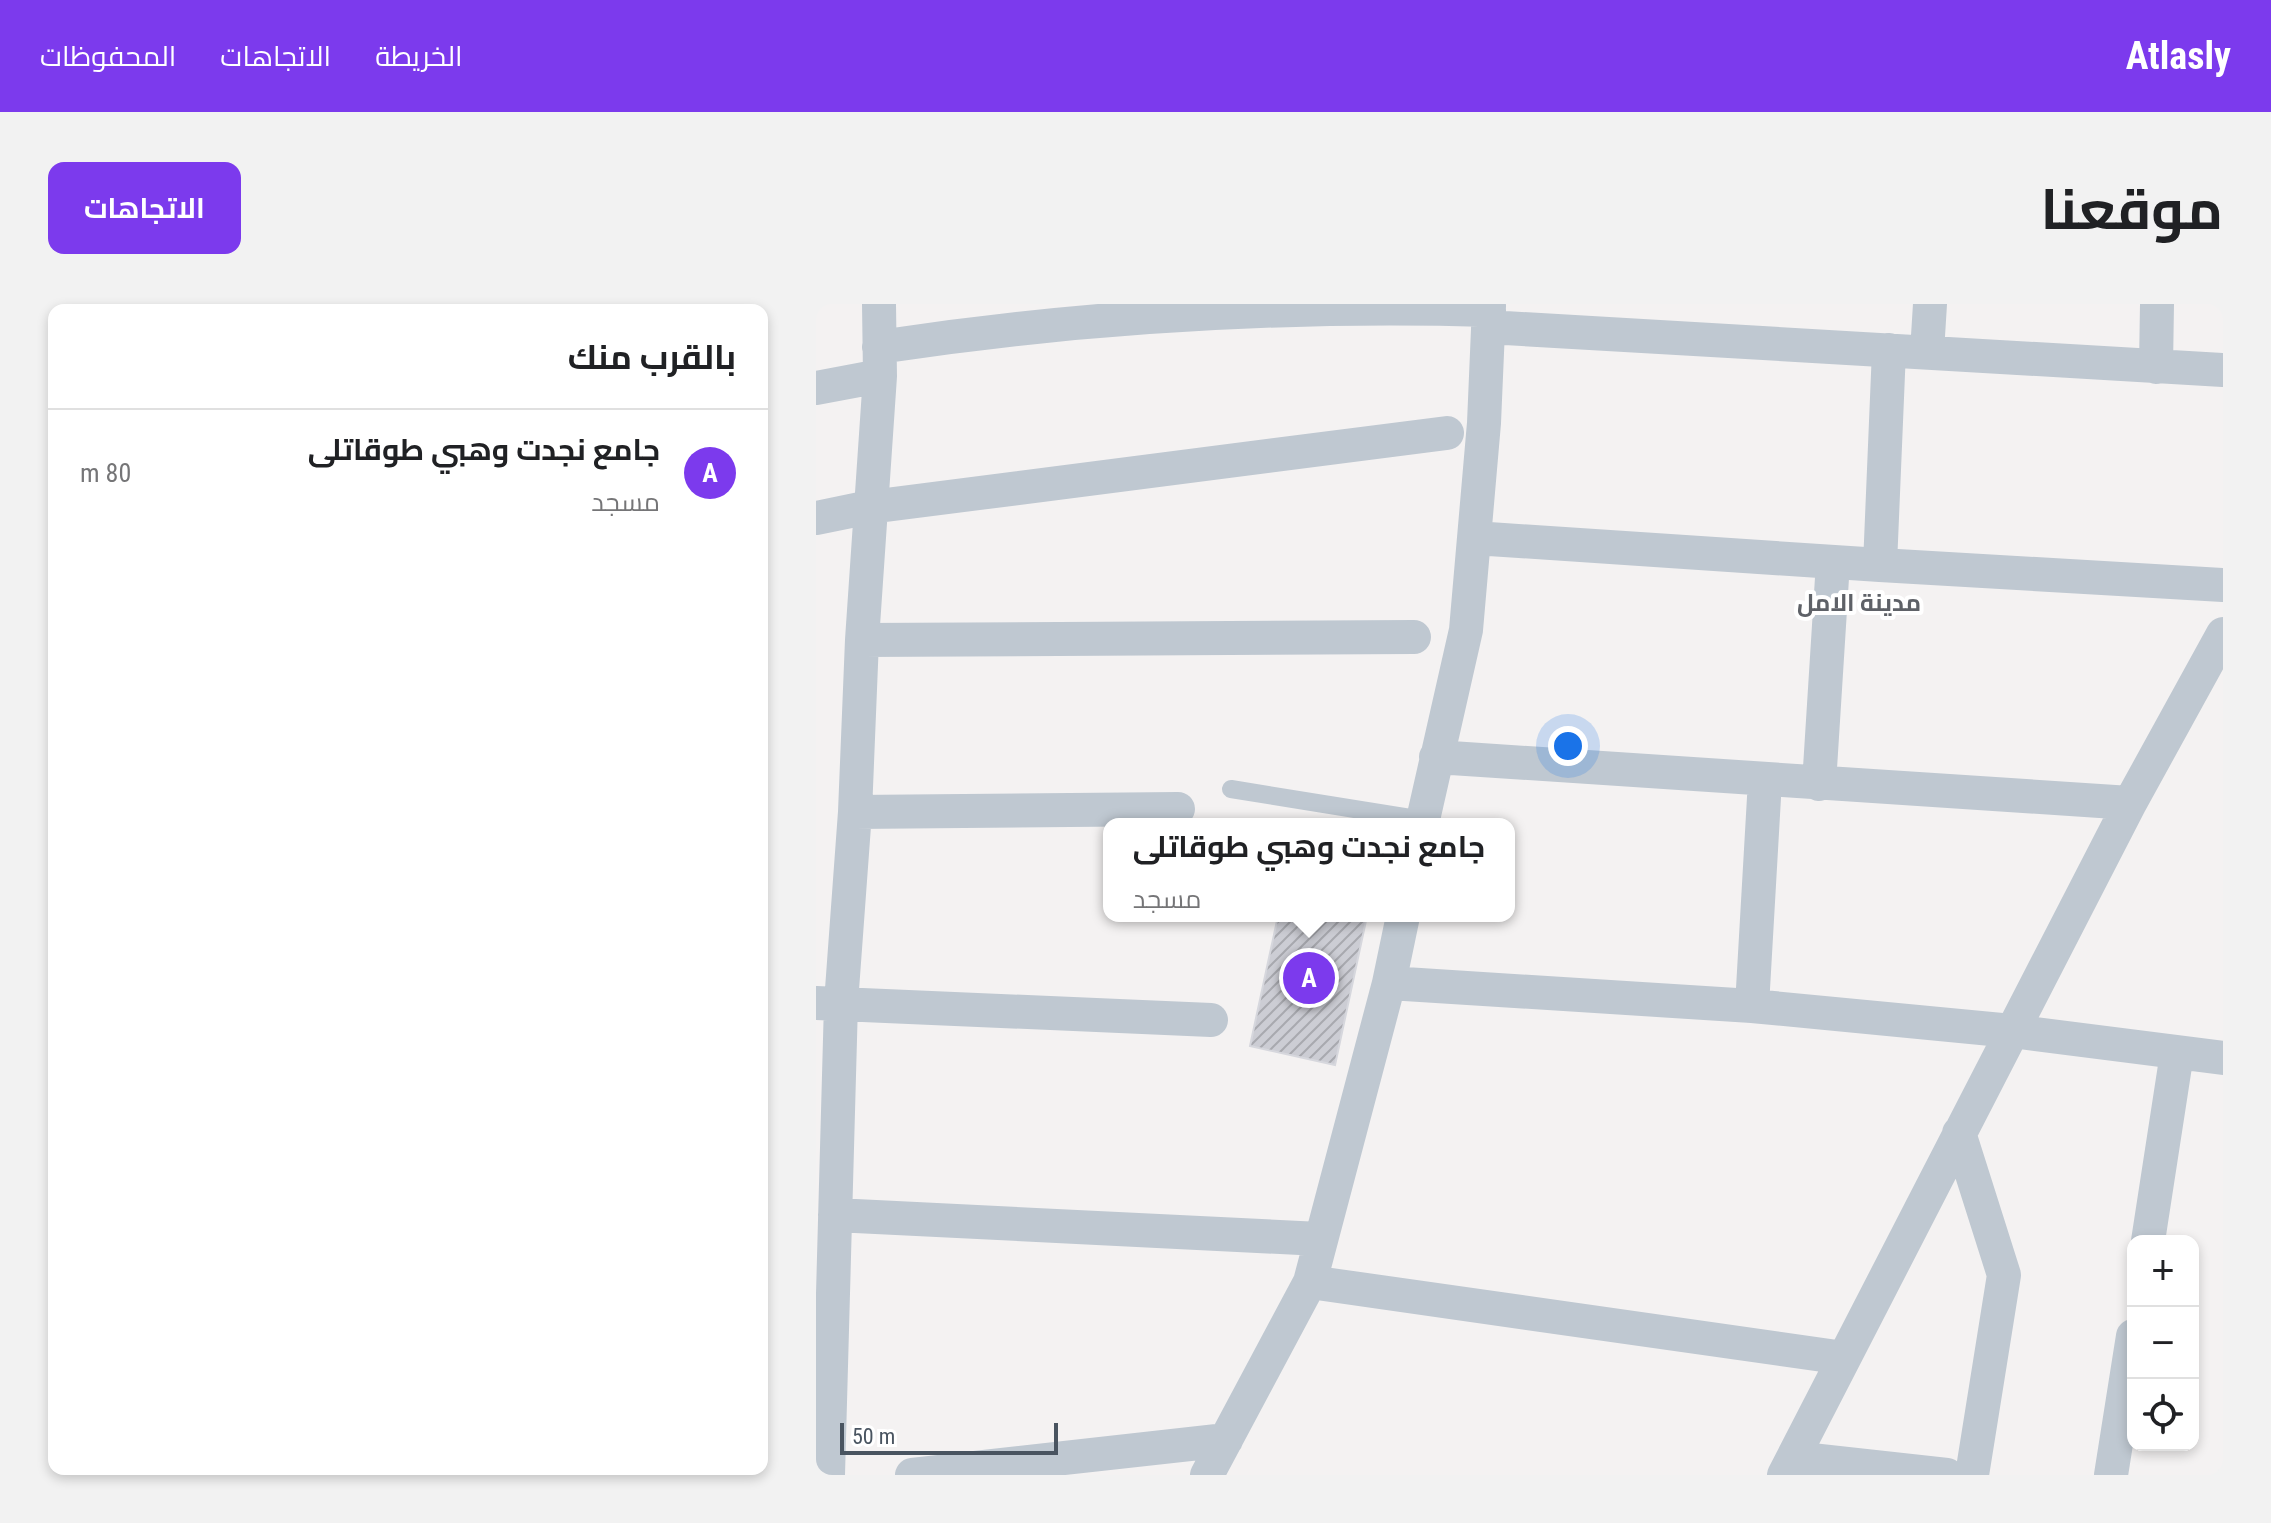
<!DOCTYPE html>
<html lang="ar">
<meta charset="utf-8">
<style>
:root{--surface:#fff;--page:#f2f2f2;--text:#202124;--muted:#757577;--line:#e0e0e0;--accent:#7c3aed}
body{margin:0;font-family:"Roboto Condensed",Cairo,sans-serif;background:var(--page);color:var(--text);direction:rtl}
.controls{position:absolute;right:24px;bottom:24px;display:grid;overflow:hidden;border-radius:16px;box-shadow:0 4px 12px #0003}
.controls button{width:72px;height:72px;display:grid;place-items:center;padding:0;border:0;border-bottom:2px solid var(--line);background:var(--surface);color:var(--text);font:40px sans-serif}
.scale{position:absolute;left:24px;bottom:20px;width:218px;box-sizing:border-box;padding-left:8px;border:4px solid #495460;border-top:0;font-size:22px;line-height:28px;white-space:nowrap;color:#495460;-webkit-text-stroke:6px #fff;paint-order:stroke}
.you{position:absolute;left:752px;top:442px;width:28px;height:28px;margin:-20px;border:6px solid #fff;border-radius:50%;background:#1a73e8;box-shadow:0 0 0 12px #1a73e833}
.badge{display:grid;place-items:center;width:52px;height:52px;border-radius:50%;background:var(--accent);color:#fff;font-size:26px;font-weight:700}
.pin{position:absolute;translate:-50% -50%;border:4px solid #fff;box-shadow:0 2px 8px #0006}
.popup{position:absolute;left:287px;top:514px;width:412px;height:104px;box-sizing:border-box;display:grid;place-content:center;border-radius:16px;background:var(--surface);filter:drop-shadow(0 2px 6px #0005);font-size:26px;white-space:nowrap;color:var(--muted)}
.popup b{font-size:30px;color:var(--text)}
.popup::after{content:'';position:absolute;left:50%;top:100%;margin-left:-16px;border:16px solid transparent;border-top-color:var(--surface)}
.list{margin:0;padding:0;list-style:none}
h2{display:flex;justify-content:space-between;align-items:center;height:104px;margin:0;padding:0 32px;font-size:34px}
h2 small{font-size:26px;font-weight:400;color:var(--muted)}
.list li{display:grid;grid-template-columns:52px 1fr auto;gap:24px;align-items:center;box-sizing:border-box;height:128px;padding:0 32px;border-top:2px solid var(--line)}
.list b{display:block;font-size:30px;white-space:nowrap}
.list p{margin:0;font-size:26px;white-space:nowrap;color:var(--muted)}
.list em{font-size:26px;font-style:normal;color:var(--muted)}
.icon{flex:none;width:44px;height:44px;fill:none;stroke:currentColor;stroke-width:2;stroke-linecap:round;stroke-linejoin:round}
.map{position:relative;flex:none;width:1407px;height:1171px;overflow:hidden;direction:ltr;border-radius:16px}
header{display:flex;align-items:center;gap:48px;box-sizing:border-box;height:112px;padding:0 40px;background:var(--accent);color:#fff}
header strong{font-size:38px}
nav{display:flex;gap:44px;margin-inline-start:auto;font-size:28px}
.intro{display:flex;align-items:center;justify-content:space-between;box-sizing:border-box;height:192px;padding:0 48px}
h1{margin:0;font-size:56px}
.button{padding:20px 36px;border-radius:16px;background:var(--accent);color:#fff;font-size:28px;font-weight:700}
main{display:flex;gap:48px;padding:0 48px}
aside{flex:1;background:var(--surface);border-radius:16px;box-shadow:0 4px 12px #0003}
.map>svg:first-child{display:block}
.building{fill:url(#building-hatch);stroke:#d6d7dd;stroke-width:2}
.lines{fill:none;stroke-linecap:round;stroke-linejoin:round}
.service{stroke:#bfc8d1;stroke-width:18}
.minor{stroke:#bfc8d1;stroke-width:34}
.labels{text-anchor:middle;stroke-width:8;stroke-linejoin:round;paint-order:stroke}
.neighbourhood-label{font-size:24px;font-weight:bold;fill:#5e6167;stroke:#fff}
</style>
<header>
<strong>Atlasly</strong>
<nav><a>الخريطة</a><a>الاتجاهات</a><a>المحفوظات</a></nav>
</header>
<div class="intro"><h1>موقعنا</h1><a class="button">الاتجاهات</a></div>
<main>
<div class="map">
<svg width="1407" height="1171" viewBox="0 0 1407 1171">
<defs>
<pattern id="building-hatch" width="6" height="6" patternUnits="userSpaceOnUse" patternTransform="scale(2)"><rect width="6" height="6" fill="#cccdd4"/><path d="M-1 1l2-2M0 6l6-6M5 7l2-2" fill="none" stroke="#a8a9af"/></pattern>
</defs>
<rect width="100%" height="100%" fill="#f4f2f2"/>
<!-- building -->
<path class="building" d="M462,612H551L519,761L434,742Z"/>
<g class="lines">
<!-- service -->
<path class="service" d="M415,485L607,516"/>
<!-- minor -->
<path class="minor" d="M672,23L1407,66
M63,43C268,12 466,0 673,6
M1111,48L1114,0
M1340,63L1341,0
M0,84L64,72
M0,214L54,203L631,129
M658,234L1064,261L1407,281
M1064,261L1073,46
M46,336L598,333
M620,453L1314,499
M1003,480L1017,258
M39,508L362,505
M606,520L650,326L668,119L673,2
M573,679L936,702L1196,727L1407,754
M0,699L395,716
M936,702L949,476
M1143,829L1188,971L1156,1171
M19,911L504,935
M1332,937L1361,749
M494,978L1028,1054
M977,1154L1131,1171
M12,1171L25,699L39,508L46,336L64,72L63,0
M96,1171L410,1136
M391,1171L494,978L573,679L587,612
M968,1171L1314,499L1407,330
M1295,1171L1317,1032"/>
</g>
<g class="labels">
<!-- neighbourhood labels -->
<g class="neighbourhood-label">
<text x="1043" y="307">مدينة الامل</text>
</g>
</g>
</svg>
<div class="controls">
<button>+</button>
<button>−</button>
<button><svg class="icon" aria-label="locate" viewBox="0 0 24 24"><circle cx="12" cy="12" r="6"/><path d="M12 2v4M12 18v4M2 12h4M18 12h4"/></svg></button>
</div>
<div class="scale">50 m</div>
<div class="you"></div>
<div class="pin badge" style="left:493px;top:674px">A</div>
<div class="popup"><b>جامع نجدت وهبي طوقاتلى</b>مسجد</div>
</div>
<aside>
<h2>بالقرب منك<small></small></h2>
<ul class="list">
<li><span class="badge">A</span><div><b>جامع نجدت وهبي طوقاتلى</b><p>مسجد</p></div><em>80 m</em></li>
</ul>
</aside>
</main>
